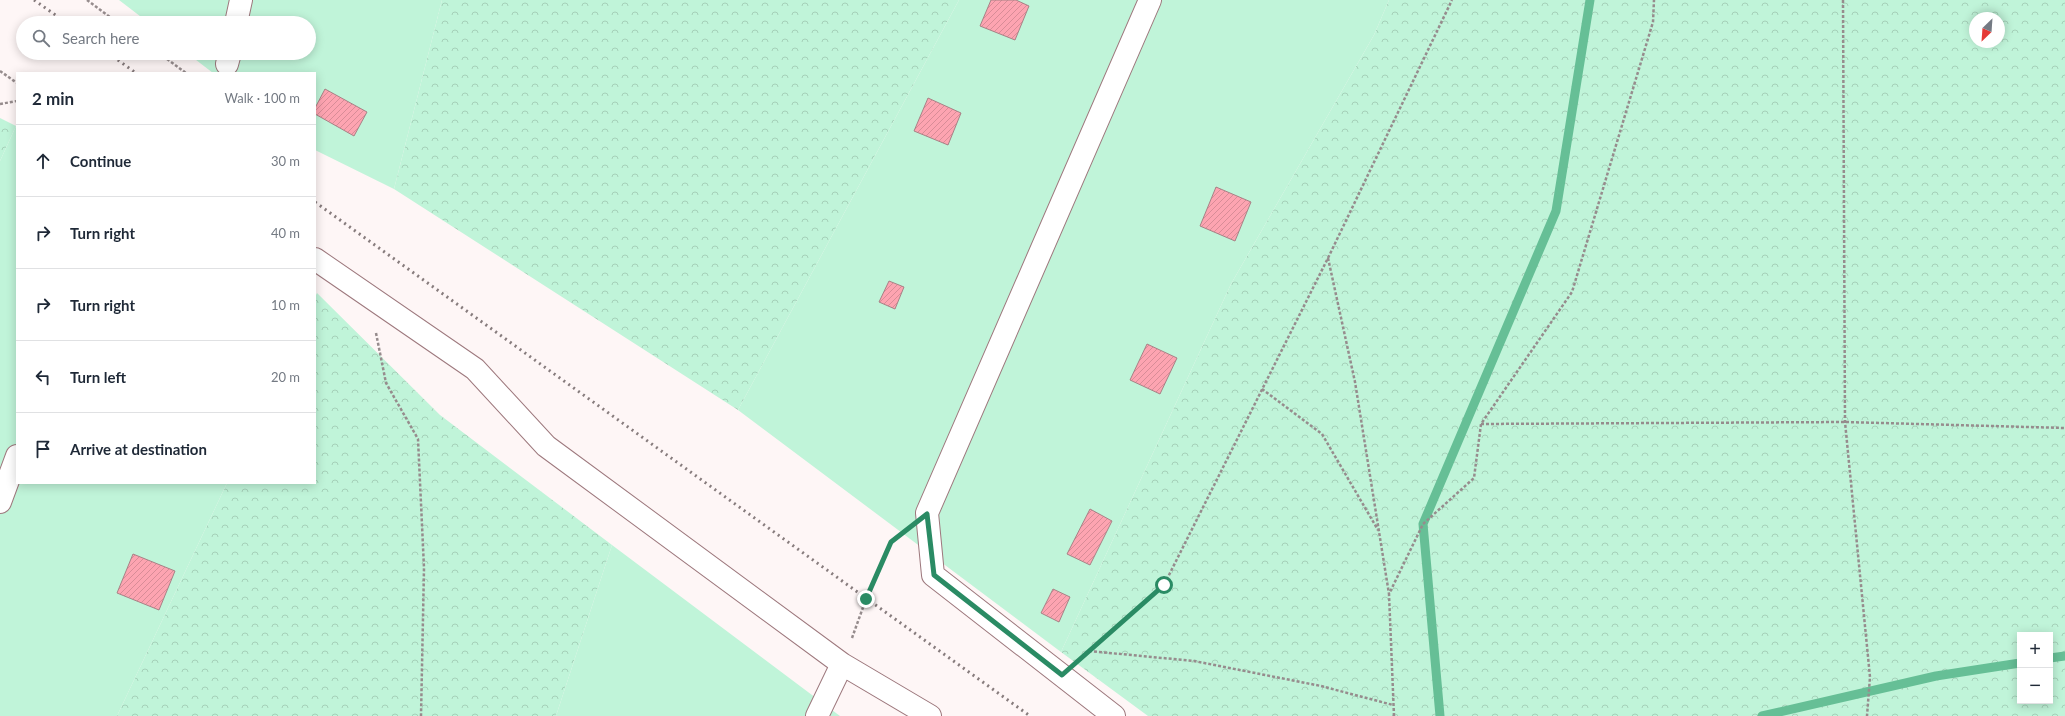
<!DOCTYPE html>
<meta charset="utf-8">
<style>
:root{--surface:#fff;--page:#f2f2f3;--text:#1f2937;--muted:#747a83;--line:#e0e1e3}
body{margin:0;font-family:Lato,sans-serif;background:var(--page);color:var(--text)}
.controls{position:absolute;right:12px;bottom:12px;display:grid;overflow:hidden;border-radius:0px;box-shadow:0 2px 10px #0003}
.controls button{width:36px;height:36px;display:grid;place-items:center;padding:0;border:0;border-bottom:1px solid var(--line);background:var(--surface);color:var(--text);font:20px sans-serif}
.compass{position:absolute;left:1969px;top:12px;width:36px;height:36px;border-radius:50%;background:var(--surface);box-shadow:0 2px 10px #0003;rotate:205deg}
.stop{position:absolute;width:12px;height:12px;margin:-9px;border:3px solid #2a8b64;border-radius:50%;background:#fff}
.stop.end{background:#2a8b64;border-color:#fff;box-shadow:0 1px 4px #0008}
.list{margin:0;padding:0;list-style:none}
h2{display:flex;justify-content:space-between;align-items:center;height:52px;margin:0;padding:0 16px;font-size:17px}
h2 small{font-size:13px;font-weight:400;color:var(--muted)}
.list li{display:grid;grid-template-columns:26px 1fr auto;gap:12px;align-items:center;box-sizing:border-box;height:72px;padding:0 16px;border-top:1px solid var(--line)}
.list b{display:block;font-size:15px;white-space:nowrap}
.list em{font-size:13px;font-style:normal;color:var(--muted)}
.icon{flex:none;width:22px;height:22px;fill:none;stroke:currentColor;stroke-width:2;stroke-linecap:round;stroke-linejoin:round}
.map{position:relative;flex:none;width:2065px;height:716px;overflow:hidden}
.search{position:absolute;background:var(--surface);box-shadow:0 2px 10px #0003;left:16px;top:16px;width:300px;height:44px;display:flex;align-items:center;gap:10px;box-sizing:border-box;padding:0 14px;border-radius:22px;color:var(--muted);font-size:15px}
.panel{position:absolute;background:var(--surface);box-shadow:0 2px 10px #0003;left:16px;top:72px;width:300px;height:412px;border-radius:0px}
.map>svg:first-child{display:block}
.forest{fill:url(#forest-crowns);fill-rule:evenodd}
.garden{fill:#c0f4d9}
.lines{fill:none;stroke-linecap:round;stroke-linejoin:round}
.stream{stroke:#66bf96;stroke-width:9}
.building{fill:url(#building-hatch);stroke:#a78286}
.minor-casing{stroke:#9d787d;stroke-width:24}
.path{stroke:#968c8d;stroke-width:2.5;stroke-dasharray:3 2;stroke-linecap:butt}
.minor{stroke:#fff;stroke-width:22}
.rail{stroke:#877c7d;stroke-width:3;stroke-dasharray:2 4;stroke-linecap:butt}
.route{stroke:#2a8b64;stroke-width:5}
</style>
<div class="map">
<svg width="2065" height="716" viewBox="0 0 2065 716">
<defs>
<pattern id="forest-crowns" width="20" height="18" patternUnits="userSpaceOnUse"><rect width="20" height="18" fill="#c0f4d9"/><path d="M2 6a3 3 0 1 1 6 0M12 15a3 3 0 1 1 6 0" fill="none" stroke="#a5d0b9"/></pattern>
<pattern id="building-hatch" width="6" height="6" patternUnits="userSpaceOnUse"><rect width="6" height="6" fill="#fda4b1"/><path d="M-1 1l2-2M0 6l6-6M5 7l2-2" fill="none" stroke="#d88c97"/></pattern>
</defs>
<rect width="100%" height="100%" fill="#fef6f6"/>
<!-- forest -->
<path class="forest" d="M442,0H959L738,410L394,189Z
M1389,0H2065V716H1148L1061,652L1231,284L1374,35ZM1975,18H1999V42H1975ZM2020,635H2050V701H2020Z
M0,118L16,126L0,161Z
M317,293L440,415L612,545L556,716H117L227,483H315V297Z"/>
<!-- garden -->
<path class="garden" d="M119,0H442L394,189L315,150V73H213L187,53H309V23H149Z
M959,0H1389L1374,35L1231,284L1061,652L738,410Z
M16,126L17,483H227L117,716H0V161Z
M612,545L840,716H556Z"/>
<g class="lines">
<!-- stream -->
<path class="stream" d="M2050,658L2065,656
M1440,716L1423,524L1556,211L1590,0
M1762,716L1936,676L2020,663"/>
</g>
<!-- building -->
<path class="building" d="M991,0H1016L1029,6L1015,40L980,26Z
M325,89L367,112L354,136L315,114V108Z
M928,98L961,113L948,145L914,131Z
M1216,187L1251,202L1235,241L1200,226Z
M889,281L904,287L895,309L879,302Z
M1147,344L1177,358L1160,394L1130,380Z
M1090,509L1112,521L1090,565L1067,554Z
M133,554L175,571L159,610L117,593Z
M1053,589L1070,597L1059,622L1041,613Z"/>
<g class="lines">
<!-- minor casing -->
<g class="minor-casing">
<path id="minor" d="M236,23L241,0
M227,64L230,53
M315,259L475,369L546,446L842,664
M0,502L17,456
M817,716L842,664L930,716
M1114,716L933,575L927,513L1150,0"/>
</g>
<!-- path -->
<path class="path" d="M87,0L118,23
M1843,0L1845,422L1870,677L1867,716
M159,53L186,73
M0,71L17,83
M0,104L17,101
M1328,258L1355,382L1389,594
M376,333L386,383L418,439L424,568L421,716
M1262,389L1322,434L1378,530
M1481,424L1845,422L2065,428
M852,638L866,599L891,542L903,532
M1089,651L1194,661L1321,686L1393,705
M1082,657L1164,585L1328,258L1452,0
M1394,716L1389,594L1423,524L1474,478L1481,424L1572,292L1653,22L1654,0"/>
<!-- minor -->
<use href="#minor" class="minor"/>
<!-- rail -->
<path class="rail" d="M34,0L67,23
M108,53L136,73
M315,202L1030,716"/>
</g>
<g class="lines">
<!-- route -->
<path class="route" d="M866,599L891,542L927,514L934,575L1062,675L1164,585"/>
</g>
</svg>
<div class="controls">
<button>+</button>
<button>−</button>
</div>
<svg class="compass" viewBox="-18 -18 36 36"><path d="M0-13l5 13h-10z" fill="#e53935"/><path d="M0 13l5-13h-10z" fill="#747a83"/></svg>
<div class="stop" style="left:1164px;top:585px"></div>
<div class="stop end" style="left:866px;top:599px"></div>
<div class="search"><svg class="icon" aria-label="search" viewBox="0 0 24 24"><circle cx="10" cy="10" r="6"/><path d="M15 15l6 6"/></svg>Search here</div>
<section class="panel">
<h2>2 min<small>Walk · 100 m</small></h2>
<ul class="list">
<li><svg class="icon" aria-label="ahead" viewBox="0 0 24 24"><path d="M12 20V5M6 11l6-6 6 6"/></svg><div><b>Continue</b></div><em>30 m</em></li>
<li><svg class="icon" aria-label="right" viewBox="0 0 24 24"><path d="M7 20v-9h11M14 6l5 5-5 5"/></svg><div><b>Turn right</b></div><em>40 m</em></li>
<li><svg class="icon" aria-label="right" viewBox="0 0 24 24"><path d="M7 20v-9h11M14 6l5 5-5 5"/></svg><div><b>Turn right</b></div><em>10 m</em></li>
<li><svg class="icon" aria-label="left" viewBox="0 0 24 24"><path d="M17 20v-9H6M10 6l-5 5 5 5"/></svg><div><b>Turn left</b></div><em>20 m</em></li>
<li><svg class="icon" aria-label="arrive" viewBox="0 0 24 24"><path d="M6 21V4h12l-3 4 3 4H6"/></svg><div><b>Arrive at destination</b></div></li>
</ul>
</section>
</div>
